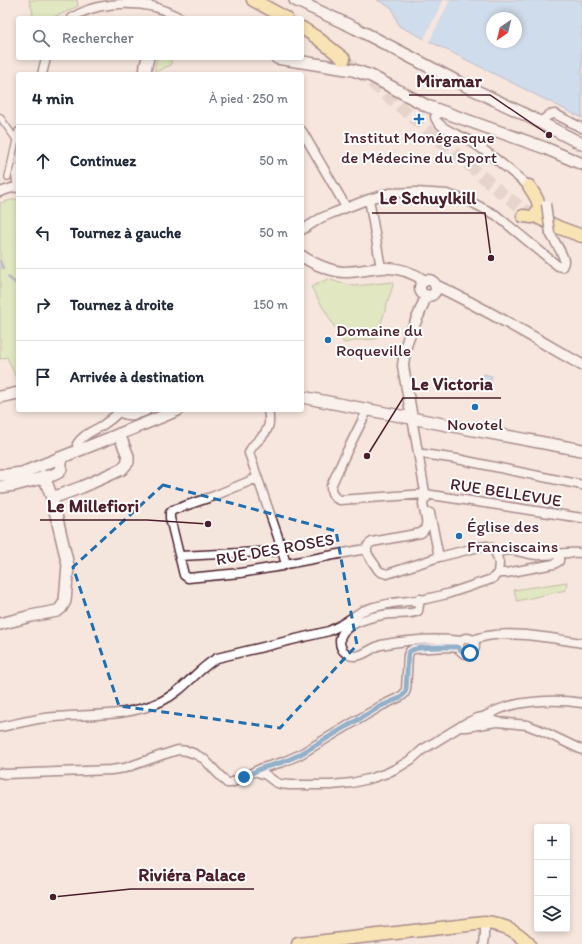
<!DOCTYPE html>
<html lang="fr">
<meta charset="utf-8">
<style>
:root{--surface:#fff;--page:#f2f2f3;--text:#1f2937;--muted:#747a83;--line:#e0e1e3}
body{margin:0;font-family:Itim,sans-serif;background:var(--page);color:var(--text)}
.controls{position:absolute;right:12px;bottom:12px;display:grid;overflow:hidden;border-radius:4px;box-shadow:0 2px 6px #0003}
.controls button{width:36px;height:36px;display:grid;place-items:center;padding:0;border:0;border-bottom:1px solid var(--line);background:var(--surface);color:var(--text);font:20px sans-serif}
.compass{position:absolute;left:486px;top:12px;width:36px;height:36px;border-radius:50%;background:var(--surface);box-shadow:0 2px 6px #0003;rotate:215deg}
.stop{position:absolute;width:12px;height:12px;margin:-9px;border:3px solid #1f6fb2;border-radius:50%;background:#fff}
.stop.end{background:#1f6fb2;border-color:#fff;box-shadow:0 1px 4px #0008}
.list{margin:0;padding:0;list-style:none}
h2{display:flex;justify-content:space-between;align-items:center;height:52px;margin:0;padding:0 16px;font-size:17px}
h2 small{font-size:13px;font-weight:400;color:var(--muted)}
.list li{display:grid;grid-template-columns:26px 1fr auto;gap:12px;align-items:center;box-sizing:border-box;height:72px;padding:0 16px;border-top:1px solid var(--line)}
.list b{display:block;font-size:15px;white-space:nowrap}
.list em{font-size:13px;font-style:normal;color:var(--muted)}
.icon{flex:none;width:22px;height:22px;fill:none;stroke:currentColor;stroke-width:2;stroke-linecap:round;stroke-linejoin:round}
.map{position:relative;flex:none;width:582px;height:944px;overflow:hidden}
.search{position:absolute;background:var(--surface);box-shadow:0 2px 6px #0003;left:16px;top:16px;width:288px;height:44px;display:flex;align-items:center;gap:10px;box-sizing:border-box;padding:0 14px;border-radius:4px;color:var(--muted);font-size:15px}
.panel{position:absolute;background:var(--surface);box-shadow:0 2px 6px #0003;left:16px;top:72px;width:288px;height:340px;border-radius:4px}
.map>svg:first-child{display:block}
.green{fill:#c6e8a1;stroke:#888466}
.water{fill:#a1d0fd;stroke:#7e89a9;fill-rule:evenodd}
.pier{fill:#f5e6dd}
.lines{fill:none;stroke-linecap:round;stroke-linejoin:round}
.stream{stroke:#7e89a9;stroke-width:2.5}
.primary-tunnel{stroke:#d3beb9;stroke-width:12;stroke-dasharray:12 6;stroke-linecap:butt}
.pedestrian-casing{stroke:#4a1f2b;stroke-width:8}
.minor-casing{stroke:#4a1f2b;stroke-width:11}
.tertiary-casing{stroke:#4a1f2b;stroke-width:13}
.secondary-casing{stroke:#4a1f2b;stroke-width:14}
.primary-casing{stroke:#4a1f2b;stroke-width:15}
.pedestrian{stroke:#fff;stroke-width:5.5}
.minor{stroke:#fff;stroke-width:8}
.tertiary{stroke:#fff;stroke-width:10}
.secondary{stroke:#fff;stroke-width:11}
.primary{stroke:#f9e181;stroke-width:12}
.minor-bridge-casing{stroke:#4a1f2b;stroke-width:11;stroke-linecap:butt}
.minor-bridge{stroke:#fff;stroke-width:8}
.route{stroke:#1f6fb2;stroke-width:5}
.marked{fill:none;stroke:#1f6fb2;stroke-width:3;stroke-dasharray:8 5;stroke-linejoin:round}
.poi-dot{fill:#1f6fb2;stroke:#fff;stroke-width:1.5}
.labels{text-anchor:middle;stroke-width:4;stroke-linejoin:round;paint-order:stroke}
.poi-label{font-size:17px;fill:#4a1f2b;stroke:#fff}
.street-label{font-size:17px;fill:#4a1f2b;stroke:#fff}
.leader{fill:none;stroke:#4a1f2b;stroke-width:1.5}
.callout-dot{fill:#4a1f2b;stroke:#fff;stroke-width:1.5}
.callout-label{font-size:18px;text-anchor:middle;font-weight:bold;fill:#4a1f2b;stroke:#fff;stroke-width:4;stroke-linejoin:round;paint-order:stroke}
</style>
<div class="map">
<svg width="582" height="944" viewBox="0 0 582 944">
<rect width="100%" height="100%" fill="#f5e6dd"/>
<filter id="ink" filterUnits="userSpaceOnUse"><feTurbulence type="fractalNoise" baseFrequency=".025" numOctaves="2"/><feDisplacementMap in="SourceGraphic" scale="8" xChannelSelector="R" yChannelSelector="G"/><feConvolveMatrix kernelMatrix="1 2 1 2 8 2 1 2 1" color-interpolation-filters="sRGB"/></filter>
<g filter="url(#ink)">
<!-- green -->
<path class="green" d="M29,0H77L78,6C64,13 49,22 33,16L32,15L33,13Z
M157,58H166L167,59H170L171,60V65L162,69L155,72V66Z
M16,199L18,201V382L7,357L0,359V203Z
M328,279L340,283L355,286L392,282L393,285L376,339L359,340L344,343L311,287Z
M567,582L566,590L517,601L514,590Z"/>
<!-- water -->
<path class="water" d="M377,0H582V118L399,26L392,8ZM492,18H516V42H492Z
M484,374L492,376L489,390L481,388Z"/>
<!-- pier -->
<path class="pier" d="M443,0H450L429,42L424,39Z"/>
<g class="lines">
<!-- stream -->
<path class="stream" d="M0,261L3,268
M8,277L18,285"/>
<!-- primary-tunnel -->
<path class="primary-tunnel" d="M344,59L505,196L528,212L538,218"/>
<!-- pedestrian casing -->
<g class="pedestrian-casing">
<path id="pedestrian" d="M0,117L17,141
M8,177L18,131"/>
</g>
<!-- minor casing -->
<g class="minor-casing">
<path id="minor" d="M72,18C93,3 130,1 155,7C164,10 172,14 181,18
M42,74L46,58
M444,113H440L435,117C437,127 456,134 465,138C488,151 512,172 532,189
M539,123L549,115L555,114L582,128
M302,131L346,207
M18,169L16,175L18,188
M0,192L18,186
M369,199L381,268
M302,230L321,218L333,213L369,199L389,193L415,192L447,194L471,202L496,215L558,266L562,267C563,264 564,264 564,261C564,254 553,240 550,233
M368,409L347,451L331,486C331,492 333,498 340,500L425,494L582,518
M268,410C269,415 270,422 268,427C265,438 252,442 249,453L278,537L286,564
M412,418L426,498
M78,451L77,444C83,434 94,431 103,425C109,421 115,416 120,411
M419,455L423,454L457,459L582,485
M257,478L214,496L173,510L170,513V518L184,575L188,578L240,573L282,566L286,564L360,550L367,549
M430,513L439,557
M496,553C513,546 521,554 538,555C553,555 567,552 582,553
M180,556L282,551
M498,573H506L554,564L559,561V553
M420,599L418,611C410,615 400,613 391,614C377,615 340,623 340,641C340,646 342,651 347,654C359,661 370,648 381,645C407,640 435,638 461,641
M459 646a8 8 0 1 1 16 0a8 8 0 1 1-16 0Z
M473,640C503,628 551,638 582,643
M483,717C489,714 495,711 500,709C523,700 558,699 582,703
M0,727C15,724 30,720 45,718C85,713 124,719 162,701C185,690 196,670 217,658L329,631L339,626L362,611L374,607L392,603L426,599L447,594L492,579L498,573L499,563L496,553L492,548L487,546L479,547L439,557L387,574C385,573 383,573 381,572C378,571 376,567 375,565C370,558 361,548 372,542L421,533C431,526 424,515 423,504C423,501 424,498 425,494
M462,727H467L496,722
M255,771L266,775L275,782L280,784L289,785H331L352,783L372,778L387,773L399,767L412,759L422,750L466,723L478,718L483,717L498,722L527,725L540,730L582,750
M0,773L5,774L111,770L125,768L162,755L178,750L187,751L195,754L204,759L227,783H231L262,768L283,762L299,755L381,706L400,697L404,694L406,690L408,655L410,651L413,649L448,647L459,648
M484,944L485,936V923"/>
</g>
<!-- tertiary casing -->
<g class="tertiary-casing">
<path id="tertiary" d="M302,256C311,263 333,272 344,272C357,272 369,269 381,268C397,267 412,272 425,281
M420 288a8 8 0 1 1 16 0a8 8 0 1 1-16 0Z
M435,285C486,309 533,337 582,365
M412,418L403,366C404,356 405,348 408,339C414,324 422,310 426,295"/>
</g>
<!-- secondary casing -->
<g class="secondary-casing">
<path id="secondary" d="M295,0L355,28L460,83L518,111L582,144
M277,58L353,70L371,76L427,106L545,148L582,164
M145,74L146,65L148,58
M0,397L18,393
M302,397L463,428L582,450
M119,410C128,416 135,414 145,410
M0,475H7L22,473L110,438L178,410
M0,487L15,485L53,475L59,472L61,469V465L59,458
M52,498L82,487L122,469L128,462V456L119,434
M0,624L31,616L57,611L61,608L65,601L68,565L52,498L44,476"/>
</g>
<!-- primary casing -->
<g class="primary-casing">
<path id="primary" d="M253,0L286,18
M302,28L316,37L344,59
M523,216L532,217C546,208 535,196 529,186
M539,218L560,228L582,236
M298,944L485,923C505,925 516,930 529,944"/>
</g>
<!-- pedestrian -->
<use href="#pedestrian" class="pedestrian"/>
<!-- minor -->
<use href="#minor" class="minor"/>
<!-- tertiary -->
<use href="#tertiary" class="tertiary"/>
<!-- secondary -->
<use href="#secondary" class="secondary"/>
<!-- primary -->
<use href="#primary" class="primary"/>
<!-- minor-bridge casing -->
<g class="minor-bridge-casing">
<path id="minor-bridge" d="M546,204L550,233"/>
</g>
<!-- minor-bridge -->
<use href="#minor-bridge" class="minor-bridge"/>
</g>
</g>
<g class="lines" filter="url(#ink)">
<!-- route -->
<path class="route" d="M244,777L262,768L283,762L299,755L381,706L400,698L404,694L406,690L408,654C409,652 410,651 412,650C420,646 446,647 456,647L459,648C462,652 465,654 470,653"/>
</g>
<!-- marked area -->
<path d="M0 0H582V944H0ZM163,485L336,531L357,645L280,728L119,706L73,567Z" fill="#f5e6dd" fill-opacity=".55" fill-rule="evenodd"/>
<path class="marked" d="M163,485L336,531L357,645L280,728L119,706L73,567Z"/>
<!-- markers -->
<g class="poi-dot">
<path d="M417 113h4v4h4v4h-4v4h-4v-4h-4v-4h4z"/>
<circle cx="328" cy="340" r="4"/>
<circle cx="475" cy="407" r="4"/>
<circle cx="459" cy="536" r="4"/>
</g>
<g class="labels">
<!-- poi labels -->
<g class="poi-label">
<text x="419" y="143">Institut Monégasque<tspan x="419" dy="20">de Médecine du Sport</tspan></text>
<text x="336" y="336" text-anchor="start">Domaine du<tspan x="336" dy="20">Roqueville</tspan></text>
<text x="475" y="430">Novotel</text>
<text x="467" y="532" text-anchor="start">Église des<tspan x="467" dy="20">Franciscains</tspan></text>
</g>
<!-- street labels -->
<g class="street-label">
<text transform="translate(506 492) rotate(9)" y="6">RUE BELLEVUE</text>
<text transform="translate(275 549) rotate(-10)" y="6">RUE DES ROSES</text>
</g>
</g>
<!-- callouts -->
<path class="leader" d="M549 135L490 95H409M491 258L485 213H372M367 456L403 398H501M208 524L147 520H40M53 897L131 889H254"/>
<g class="callout-dot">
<circle cx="549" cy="135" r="4"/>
<circle cx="491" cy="258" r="4"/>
<circle cx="367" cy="456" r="4"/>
<circle cx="208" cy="524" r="4"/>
<circle cx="53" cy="897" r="4"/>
</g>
<g class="callout-label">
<text x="449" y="87">Miramar</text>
<text x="428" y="204">Le Schuylkill</text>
<text x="452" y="390">Le Victoria</text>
<text x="93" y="512">Le Millefiori</text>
<text x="192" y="881">Riviéra Palace</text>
</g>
</svg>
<div class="controls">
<button>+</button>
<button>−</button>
<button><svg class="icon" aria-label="layers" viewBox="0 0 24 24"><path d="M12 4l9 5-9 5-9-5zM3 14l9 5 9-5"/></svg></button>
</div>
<svg class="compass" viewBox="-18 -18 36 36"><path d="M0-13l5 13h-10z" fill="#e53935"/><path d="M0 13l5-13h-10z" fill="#747a83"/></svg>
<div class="stop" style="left:470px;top:653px"></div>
<div class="stop end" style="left:244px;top:777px"></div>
<div class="search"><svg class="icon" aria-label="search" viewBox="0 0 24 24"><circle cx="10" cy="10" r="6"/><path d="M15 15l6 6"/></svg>Rechercher</div>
<section class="panel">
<h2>4 min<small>À pied · 250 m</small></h2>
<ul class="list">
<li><svg class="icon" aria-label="ahead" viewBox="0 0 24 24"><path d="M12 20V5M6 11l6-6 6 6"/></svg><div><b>Continuez</b></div><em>50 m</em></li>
<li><svg class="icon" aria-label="left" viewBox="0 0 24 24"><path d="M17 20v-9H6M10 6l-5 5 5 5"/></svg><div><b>Tournez à gauche</b></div><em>50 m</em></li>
<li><svg class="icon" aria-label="right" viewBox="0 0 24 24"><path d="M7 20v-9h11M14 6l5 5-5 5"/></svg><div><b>Tournez à droite</b></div><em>150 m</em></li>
<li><svg class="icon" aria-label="arrive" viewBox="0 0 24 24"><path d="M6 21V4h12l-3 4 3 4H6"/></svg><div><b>Arrivée à destination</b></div></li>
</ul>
</section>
</div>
